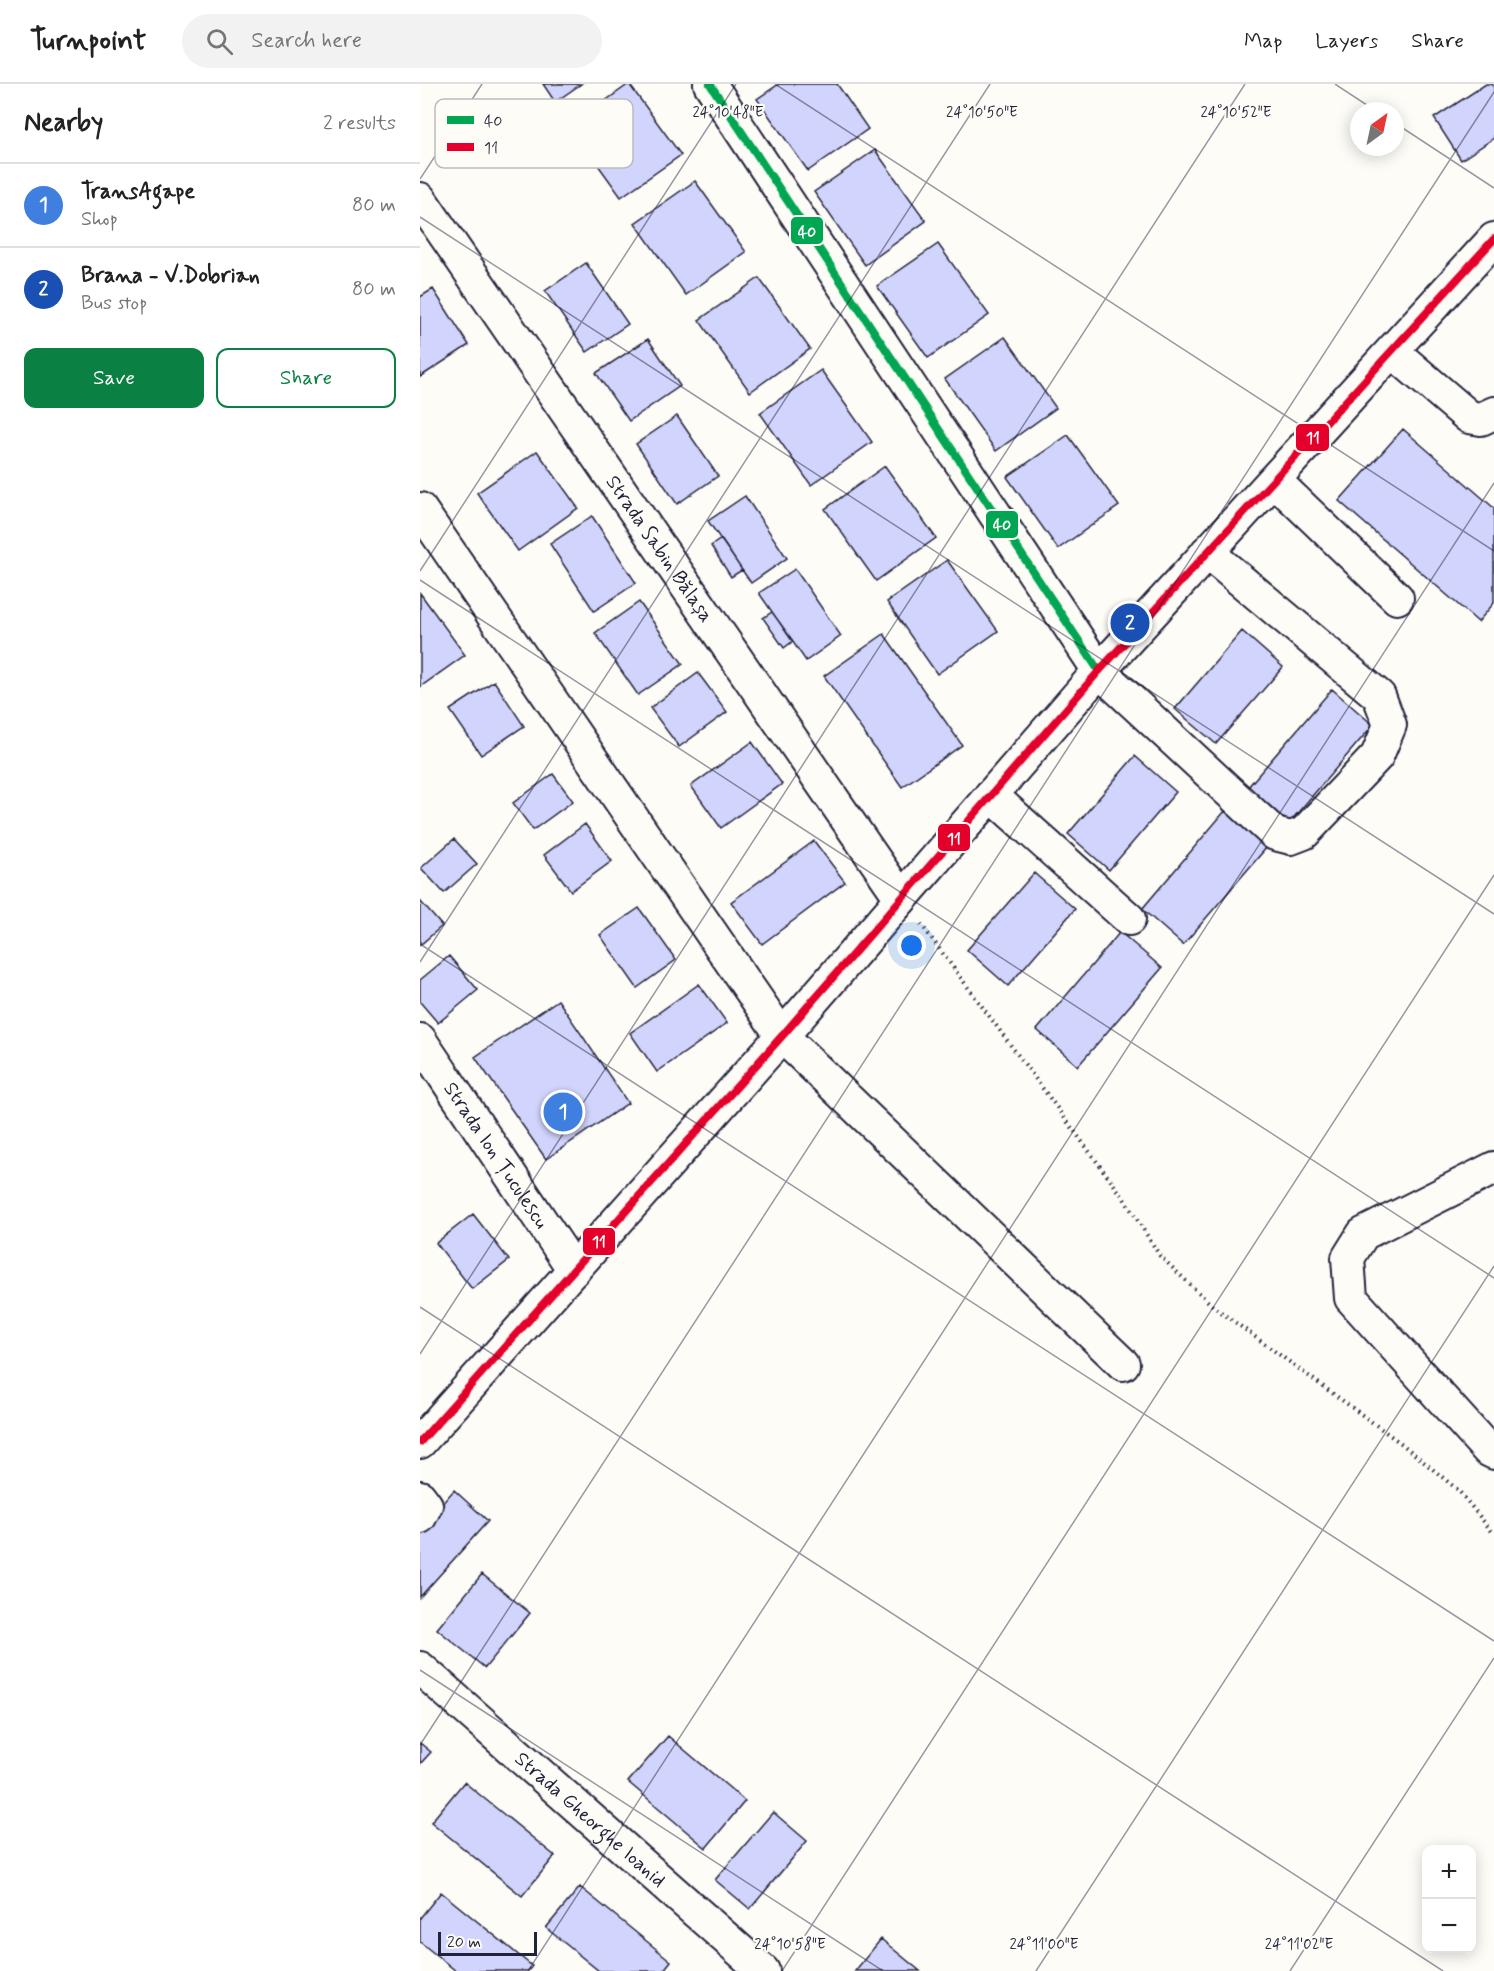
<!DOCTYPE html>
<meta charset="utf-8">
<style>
:root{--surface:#fff;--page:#f2f2f2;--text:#222;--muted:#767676;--line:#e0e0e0;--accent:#0b8043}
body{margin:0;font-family:Mynerve,sans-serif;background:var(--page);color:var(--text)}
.controls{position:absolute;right:18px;bottom:18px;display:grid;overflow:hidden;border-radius:12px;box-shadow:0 3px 15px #0003}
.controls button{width:54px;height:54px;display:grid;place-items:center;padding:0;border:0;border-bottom:2px solid var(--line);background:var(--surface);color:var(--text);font:30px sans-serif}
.compass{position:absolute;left:930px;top:18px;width:54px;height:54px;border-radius:50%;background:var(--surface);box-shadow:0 3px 15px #0003;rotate:33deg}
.scale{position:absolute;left:18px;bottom:15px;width:99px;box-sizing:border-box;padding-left:6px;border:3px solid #22223b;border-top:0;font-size:16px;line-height:21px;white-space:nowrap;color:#22223b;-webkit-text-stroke:4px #fdfcf7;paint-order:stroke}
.you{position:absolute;left:492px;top:862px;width:21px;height:21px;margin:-15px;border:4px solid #fff;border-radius:50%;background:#1a73e8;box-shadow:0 0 0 9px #1a73e833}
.badge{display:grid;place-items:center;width:39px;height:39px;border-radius:50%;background:var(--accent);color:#fff;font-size:20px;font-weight:700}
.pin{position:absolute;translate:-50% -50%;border:3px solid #fff;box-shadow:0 2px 6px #0006}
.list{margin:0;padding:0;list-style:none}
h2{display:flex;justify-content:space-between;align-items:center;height:78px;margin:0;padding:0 24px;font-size:26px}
h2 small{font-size:20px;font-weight:400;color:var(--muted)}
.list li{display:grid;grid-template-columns:39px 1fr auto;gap:18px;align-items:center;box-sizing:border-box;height:84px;padding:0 24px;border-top:2px solid var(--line)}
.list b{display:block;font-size:22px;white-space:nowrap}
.list p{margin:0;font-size:20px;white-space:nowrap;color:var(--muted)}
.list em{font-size:20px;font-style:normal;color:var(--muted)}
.actions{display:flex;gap:12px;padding:18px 24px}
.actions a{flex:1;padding:14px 0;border:2px solid var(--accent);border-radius:12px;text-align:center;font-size:21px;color:var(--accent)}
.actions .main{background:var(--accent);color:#fff}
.icon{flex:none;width:33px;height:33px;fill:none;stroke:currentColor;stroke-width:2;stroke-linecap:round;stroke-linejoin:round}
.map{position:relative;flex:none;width:1074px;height:1887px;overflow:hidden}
header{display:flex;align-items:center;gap:36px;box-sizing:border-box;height:84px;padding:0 30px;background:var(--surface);border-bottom:2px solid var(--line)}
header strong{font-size:28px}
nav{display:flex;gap:33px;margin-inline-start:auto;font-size:21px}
.search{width:420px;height:54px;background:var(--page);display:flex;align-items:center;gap:15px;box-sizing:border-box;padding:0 21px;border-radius:33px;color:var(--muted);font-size:22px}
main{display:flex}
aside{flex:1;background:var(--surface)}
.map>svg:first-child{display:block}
.building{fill:#d1d4fc;stroke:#22223b;stroke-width:1.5}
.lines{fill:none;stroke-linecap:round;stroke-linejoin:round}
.minor-casing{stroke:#22223b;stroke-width:36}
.path{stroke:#22223b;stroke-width:4;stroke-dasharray:1.5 4.5;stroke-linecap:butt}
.minor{stroke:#fdfcf7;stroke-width:32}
.bus-1-casing{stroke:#fdfcf7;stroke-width:12}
.bus-2-casing{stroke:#fdfcf7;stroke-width:12}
.bus-1{stroke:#00a651;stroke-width:8}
.bus-2{stroke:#e4002b;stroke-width:8}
.ticks{fill:none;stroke:#22223b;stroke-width:1.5;stroke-opacity:0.45}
.labels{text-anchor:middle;stroke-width:4.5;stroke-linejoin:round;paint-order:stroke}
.street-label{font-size:20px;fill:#22223b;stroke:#fdfcf7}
.key{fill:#fdfcf7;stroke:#bbbbbf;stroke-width:1.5}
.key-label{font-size:16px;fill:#22223b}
.ticks-label{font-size:15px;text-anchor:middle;fill:#22223b;stroke:#fdfcf7;stroke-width:4.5;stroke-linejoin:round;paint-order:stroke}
.line-badge{stroke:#fdfcf7;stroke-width:2}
.badge-label{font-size:16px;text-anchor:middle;font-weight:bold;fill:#fff}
</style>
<header>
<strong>Turnpoint</strong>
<div class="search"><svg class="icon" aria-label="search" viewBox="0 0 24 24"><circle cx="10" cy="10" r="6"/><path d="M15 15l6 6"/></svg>Search here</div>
<nav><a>Map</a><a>Layers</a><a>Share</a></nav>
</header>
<main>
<aside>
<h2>Nearby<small>2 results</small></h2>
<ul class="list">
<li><span class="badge" style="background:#3f7fe0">1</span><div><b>TransAgape</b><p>Shop</p></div><em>80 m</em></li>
<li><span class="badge" style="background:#1a4fb4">2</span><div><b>Brana - V.Dobrian</b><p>Bus stop</p></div><em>80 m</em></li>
</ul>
<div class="actions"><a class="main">Save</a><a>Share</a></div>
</aside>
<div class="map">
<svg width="1074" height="1887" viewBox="0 0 1074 1887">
<rect width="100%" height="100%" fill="#fdfcf7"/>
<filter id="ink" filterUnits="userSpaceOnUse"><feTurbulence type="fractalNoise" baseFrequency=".0167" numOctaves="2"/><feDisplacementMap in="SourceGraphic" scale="12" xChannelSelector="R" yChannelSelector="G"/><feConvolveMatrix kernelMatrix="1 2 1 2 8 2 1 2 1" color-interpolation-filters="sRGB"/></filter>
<g filter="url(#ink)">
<!-- building -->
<path class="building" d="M123,0H161L135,18Z
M209,0L261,71L201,113L150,42Z
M359,0H417L448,45L388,87L337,15Z
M1066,0H1072L1074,3V54L1041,76L1014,34Z
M455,66L506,137L445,181L394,108Z
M275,97L326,168L266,211L215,139Z
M518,160L569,231L508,274L457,202Z
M166,179L208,240L167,268L125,207Z
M339,194L390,265L330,308L279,236Z
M13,205L49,261L0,293V213Z
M585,253L636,324L576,367L525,295Z
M228,255L260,302L209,337L176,289Z
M401,286L452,358L391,401L340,329Z
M257,332L298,392L257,420L216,360Z
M983,345L1074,424V519L1058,538L919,417Z
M648,351L699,422L638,465L587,393Z
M117,367L158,424L98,467L57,409Z
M465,382L516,454L456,497L405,425Z
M325,412L367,474L331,499L288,437Z
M172,432L216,499L174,527L130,460Z
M301,455L322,486L311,493L291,462Z
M527,476L578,547L517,590L467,518Z
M375,485L421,552L386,577L339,509Z
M0,509L45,571L0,603Z
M219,518L263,580L218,611L175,549Z
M352,528L373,557L364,564L343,534Z
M822,547L863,583L796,660L755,625Z
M464,550L542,661L482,703L404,592Z
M278,589L307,628L259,663L230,624Z
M74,597L104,642L61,671L30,626Z
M912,605L953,641L869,739L828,703Z
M332,658L362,700L301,744L271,702Z
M715,672L756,708L689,786L648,750Z
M133,690L153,717L113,746L93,719Z
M805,727L847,763L763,861L722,825Z
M165,740L192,777L151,807L124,771Z
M34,755L57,780L24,809L1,784Z
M394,757L425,798L342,860L311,818Z
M614,789L655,825L588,902L547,866Z
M0,817L22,842L0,861Z
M219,824L256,876L217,904L180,851Z
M700,848L742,884L658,982L617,946Z
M29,872L58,906L18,939L0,918V896Z
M279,900L307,939L237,988L210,949Z
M138,916L208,1019L126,1075L55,973Z
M53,1130L89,1176L52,1205L16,1159Z
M34,1406L68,1437L0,1513V1445Z
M62,1490L110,1529L65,1584L17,1545Z
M248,1652L325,1717L286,1764L208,1698Z
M0,1659L11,1668L0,1680Z
M44,1698L135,1772L102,1812L11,1738Z
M353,1728L387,1757L330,1825L295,1796Z
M160,1803L251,1877L243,1887H179L126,1844Z
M21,1808L112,1882L108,1887H36L0,1858V1834Z
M461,1855L500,1887H435Z"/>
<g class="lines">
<!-- minor casing -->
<g class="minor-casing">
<g id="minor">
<path d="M290,0L679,587L855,750L871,754L884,749L957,672L970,641L959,612L787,468"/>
<path id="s1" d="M0,115L481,814"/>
<path d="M972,267L1049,333L1061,335L1074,329"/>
<path d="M854,396L977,514"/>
<path d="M0,425L362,952L703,1280"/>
<path d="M571,711L709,835"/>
<path id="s2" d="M0,956L154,1186"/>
<path d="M1074,1084L943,1150L928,1174L931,1214L1068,1366L1074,1369"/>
<path d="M0,1358L362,952L679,587L1074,155"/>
<path d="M0,1413L6,1421L0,1433"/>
<path id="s3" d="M0,1584L343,1887"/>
</g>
</g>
<!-- path -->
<path class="path" d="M501,840L703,1113L740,1172L794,1223L982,1360L1038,1406L1074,1450"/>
<!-- minor -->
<use href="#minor" class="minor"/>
<!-- bus-1 casing -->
<g class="bus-1-casing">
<path id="bus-1" d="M290,0L679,587"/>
</g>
<!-- bus-2 casing -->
<g class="bus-2-casing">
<path id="bus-2" d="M0,1358L362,952L679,587L1074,155"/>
</g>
<!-- bus-1 -->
<use href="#bus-1" class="bus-1"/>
<!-- bus-2 -->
<use href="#bus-2" class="bus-2"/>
</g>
</g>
<!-- ticks -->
<path class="ticks" d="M355,0L1074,467M915,0L956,27M975,39L1074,104M0,95L62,0M0,133L1074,830M0,487L316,0M0,496L1074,1194M0,860L1074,1557M0,878L570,0M0,1223L1023,1887M0,1270L825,0M0,1586L463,1887M0,1661L1074,8M108,1887L1074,399M362,1887L1074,791M616,1887L1074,1182M870,1887L1074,1574"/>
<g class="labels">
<!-- street labels -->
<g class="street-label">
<text dy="7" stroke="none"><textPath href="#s1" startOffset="424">Strada Sabin Bălașa</textPath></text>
<text dy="7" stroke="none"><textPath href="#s2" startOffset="138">Strada Ion Țuculescu</textPath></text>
<text dy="7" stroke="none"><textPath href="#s3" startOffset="228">Strada Gheorghe Ioanid</textPath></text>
</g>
</g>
<!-- legend -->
<rect x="15" y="15" width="198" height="69" rx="9" class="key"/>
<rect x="27" y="32" width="27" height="8" fill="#00a651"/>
<rect x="27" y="59" width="27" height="8" fill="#e4002b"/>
<g class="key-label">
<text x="64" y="42">40</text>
<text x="64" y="69">11</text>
</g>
<g class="ticks-label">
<text x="562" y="33">24°10'50"E</text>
<text x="308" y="33">24°10'48"E</text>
<text x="816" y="33">24°10'52"E</text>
<text x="370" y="1865">24°10'58"E</text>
<text x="624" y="1865">24°11'00"E</text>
<text x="879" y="1865">24°11'02"E</text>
</g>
<g class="line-badge">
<rect x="370" y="132" width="34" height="29" rx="6" fill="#00a651"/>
<rect x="875" y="339" width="35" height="29" rx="6" fill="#e4002b"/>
<rect x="565" y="426" width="34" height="29" rx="6" fill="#00a651"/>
<rect x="517" y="739" width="34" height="29" rx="6" fill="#e4002b"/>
<rect x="162" y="1143" width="34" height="29" rx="6" fill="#e4002b"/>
</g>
<g class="badge-label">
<text x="387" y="153">40</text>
<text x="893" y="359">11</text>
<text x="582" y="446">40</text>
<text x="534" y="760">11</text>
<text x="179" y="1163">11</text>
</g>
</svg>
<div class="controls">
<button>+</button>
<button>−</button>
</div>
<svg class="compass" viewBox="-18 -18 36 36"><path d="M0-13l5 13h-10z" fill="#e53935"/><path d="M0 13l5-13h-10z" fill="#767676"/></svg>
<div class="scale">20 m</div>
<div class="you"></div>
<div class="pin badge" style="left:143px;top:1028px;background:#3f7fe0">1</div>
<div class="pin badge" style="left:710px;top:539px;background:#1a4fb4">2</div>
</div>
</main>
